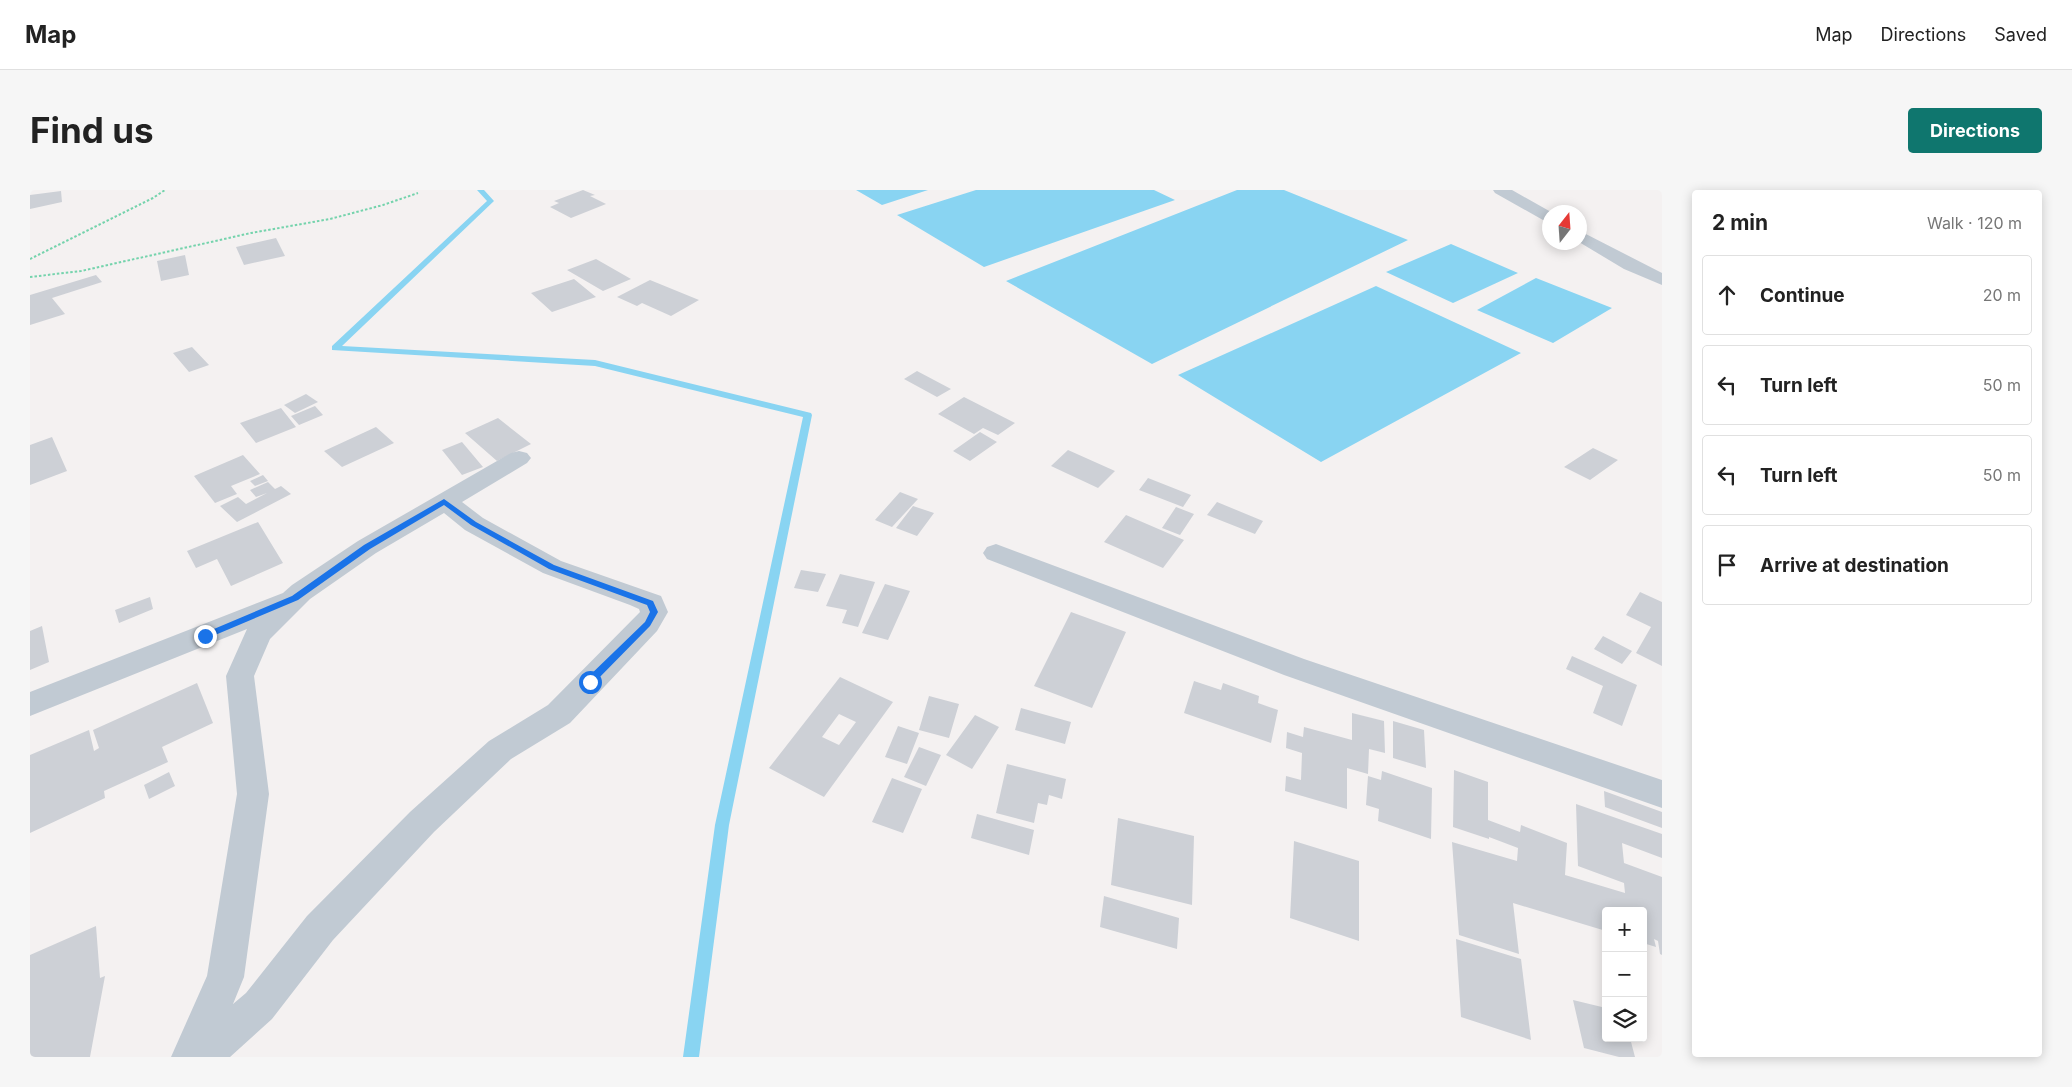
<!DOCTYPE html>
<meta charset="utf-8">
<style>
:root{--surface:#fff;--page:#f6f6f6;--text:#222;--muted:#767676;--line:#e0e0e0;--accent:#0f766e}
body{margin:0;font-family:Inter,sans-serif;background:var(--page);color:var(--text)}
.controls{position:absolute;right:15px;bottom:15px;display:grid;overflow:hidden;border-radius:5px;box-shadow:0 2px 12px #0003}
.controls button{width:45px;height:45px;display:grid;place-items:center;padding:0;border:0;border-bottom:1px solid var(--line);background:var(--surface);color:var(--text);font:25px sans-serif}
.compass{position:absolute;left:1512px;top:15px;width:45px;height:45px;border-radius:50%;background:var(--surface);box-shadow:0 2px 12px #0003;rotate:17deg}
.stop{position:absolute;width:15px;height:15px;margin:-11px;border:4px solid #1a73e8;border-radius:50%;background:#fff}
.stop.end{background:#1a73e8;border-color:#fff;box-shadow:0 1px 5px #0008}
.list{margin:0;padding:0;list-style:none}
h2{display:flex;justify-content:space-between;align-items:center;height:65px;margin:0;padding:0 20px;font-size:21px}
h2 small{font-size:16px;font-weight:400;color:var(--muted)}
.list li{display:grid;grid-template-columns:32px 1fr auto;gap:15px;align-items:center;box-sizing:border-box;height:80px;margin:0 10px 10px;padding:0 10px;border:1px solid var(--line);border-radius:5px}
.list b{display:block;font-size:19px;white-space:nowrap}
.list em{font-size:16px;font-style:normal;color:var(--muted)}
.icon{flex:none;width:28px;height:28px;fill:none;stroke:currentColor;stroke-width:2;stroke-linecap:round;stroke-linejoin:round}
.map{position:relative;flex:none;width:1632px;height:867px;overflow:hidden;border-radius:5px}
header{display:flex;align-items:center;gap:30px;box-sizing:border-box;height:70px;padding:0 25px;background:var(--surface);border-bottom:1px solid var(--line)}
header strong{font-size:24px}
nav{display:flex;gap:28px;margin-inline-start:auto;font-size:18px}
.intro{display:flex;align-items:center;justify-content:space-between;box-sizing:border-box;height:120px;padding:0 30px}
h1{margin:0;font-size:35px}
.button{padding:12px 22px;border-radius:5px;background:var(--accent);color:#fff;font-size:18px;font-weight:700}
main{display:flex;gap:30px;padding:0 30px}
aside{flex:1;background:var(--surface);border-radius:5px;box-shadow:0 2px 12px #0003}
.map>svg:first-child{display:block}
.water{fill:#89d4f2}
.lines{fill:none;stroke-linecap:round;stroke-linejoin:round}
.stream{fill:#89d4f2;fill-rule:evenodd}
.building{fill:#cdd0d6;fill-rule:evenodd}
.path{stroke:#74d3ac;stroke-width:2;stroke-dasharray:2.5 2;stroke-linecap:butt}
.street{fill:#c1cad3;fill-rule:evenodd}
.route{fill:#1a73e8}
</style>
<header>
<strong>Map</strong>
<nav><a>Map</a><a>Directions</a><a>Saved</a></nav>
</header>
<div class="intro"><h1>Find us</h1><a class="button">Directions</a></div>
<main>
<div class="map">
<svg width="1632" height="867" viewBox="0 0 1632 867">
<rect width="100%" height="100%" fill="#f4f1f1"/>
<!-- water -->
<path class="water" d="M826,0H898L852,15Z
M946,0H1124L1145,10L954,77L867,25Z
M1207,0H1254L1378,50L1122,174L976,91Z
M1421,54L1488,83L1423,113L1356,82Z
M1506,88L1582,118L1523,153L1447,120Z
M1346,96L1491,163L1291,272L1148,185Z"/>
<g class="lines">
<!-- stream -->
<path class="stream" d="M447,0H454L464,11L312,156L565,170L781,223L782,225L699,635L669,867H653L685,635L773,227L565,176L302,160V156L457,11Z"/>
</g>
<!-- building -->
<path class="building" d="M553,0L565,5L560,6L576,14L541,28L520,17L529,13L524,11Z
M31,1L32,12L0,19V5Z
M246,48L255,66L214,75L206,57Z
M155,65L159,85L131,91L127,71Z
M566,69L601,89L573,101L537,80Z
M66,85L72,92L22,108L35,124L0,135V105Z
M544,89L566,107L522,122L501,103Z
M620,90L669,110L641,126L612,113L607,116L587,107Z
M162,157L179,175L159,182L143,163Z
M887,181L921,199L907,207L874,189Z
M276,204L288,212L265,223L254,215Z
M934,207L985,233L968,245L953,238L944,244L908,224Z
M285,216L293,225L269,235L261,226Z
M251,218L266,237L226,253L210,233Z
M468,228L501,254L467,271L435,243Z
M346,237L364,253L312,277L294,261Z
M950,242L967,252L940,271L923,261Z
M22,247L37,281L0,295V255Z
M432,252L453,277L432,285L412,260Z
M1563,258L1588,270L1560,290L1534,277Z
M1038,260L1085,281L1068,298L1021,276Z
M213,265L230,284L201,296L207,304L185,313L164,286Z
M233,285L238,291L225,296L220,291Z
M1118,288L1161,305L1153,317L1109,300Z
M238,292L245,299L251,296L261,304L207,332L190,316L208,307L216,314L237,303L226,307L220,300Z
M870,302L888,309L862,337L845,330Z
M1187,312L1233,331L1225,344L1177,325Z
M883,316L904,323L887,346L866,338Z
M1146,317L1164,324L1150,345L1132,338Z
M1096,325L1154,350L1133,378L1074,352Z
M228,332L253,373L201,396L187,369L166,378L157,361Z
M771,380L796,384L788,402L764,398Z
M810,384L845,392L828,437L812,433L817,420L796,416Z
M855,394L880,401L858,450L832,443Z
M1610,402L1632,412V476L1606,463L1621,437L1596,425Z
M120,407L123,419L89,433L85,420Z
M1041,422L1096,442L1062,518L1004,496Z
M12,436L19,472L0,480V441Z
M1573,446L1602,461L1592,474L1564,459Z
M1542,466L1607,495L1592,536L1563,523L1573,496L1536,479Z
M810,487L863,512L794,607L739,578ZM809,524L826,532L809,555L792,547Z
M1164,491L1191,500L1193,493L1229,506L1228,513L1248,520L1241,553L1154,523Z
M167,493L183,533L132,557L138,572L74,601L75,608L0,643V565L59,540L64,561L69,558L63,540Z
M899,506L929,514L919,548L889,540Z
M991,518L1041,532L1035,554L985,540Z
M1322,523L1354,531L1355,563L1339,559L1338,584L1317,578V619L1255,601L1256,586L1271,590L1272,563L1256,558L1257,542L1273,547L1274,537L1322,550Z
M945,525L969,537L942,579L916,565Z
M1363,531L1394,540L1396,578L1363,568Z
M868,536L889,543L877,574L855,567Z
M889,557L911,565L896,596L874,587Z
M977,574L1036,589L1032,609L1019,605L1017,615L1008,613L1004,633L966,623Z
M1424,580L1458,592V630L1490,642L1491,635L1537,653L1535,685L1595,703L1594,693L1548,676L1546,614L1632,644V668L1592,653L1594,673L1632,687V765L1630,764L1628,751L1624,749L1626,757L1613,753V721H1576V741L1483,713L1489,764L1429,745L1422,652L1487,671L1488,658L1459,647V649L1423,637Z
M1352,581L1402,598L1401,649L1348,631L1349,619L1336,615L1338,586L1351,590Z
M139,582L145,596L119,609L114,595Z
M862,588L892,599L873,643L842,632Z
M1574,601L1632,622V638L1575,617Z
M947,624L1004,640L999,665L941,648Z
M1088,628L1164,646L1162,715L1081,695Z
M1264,651L1329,671V751L1260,728Z
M1074,706L1149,728L1147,759L1070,737Z
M66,736L70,788L75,786L60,867H0V765Z
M1426,749L1491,769L1501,850L1431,827Z
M1543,810L1576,818V848H1600L1605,867H1589L1554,858Z"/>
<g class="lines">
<!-- path -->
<path class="path" d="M0,69L123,8L135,0
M0,87L51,81L221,43L300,29L353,15L388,3"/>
<!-- street -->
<path class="street" d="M1463,0H1482L1521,22L1520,34L1465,3Z
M1550,41L1632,83V95L1594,79L1549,52Z
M489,261L497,263L501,268L497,273L432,312L453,328L531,371L631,406L638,422L627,441L540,533L481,569L404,642L303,750L242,829L200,867H141L177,786L207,604L196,486L217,439L0,526V502L253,403L262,395L328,351L481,263ZM414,323L435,340L513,383L600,415L609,419L610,422L518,515L459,551L380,622L277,726L216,803L203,814L214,787L239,604L224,486L240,449L280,409L346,363Z
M966,354L1274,469L1632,590V618L1254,485L957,369L953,363L957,357Z"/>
</g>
<!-- route -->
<path class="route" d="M414,309L446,332L524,375L623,411L628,422L620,436L563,494H556V489L615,432L620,422L617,415L519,379L441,335L414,315L340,359L268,410L178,448H172V444L262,406L334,355Z"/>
</svg>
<div class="controls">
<button>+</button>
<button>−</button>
<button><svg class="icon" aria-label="layers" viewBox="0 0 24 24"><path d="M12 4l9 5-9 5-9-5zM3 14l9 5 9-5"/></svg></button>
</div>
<svg class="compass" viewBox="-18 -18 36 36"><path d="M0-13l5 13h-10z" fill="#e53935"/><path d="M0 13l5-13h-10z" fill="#767676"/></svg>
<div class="stop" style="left:560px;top:492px"></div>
<div class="stop end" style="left:175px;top:446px"></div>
</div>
<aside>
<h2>2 min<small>Walk · 120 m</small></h2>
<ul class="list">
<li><svg class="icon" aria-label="ahead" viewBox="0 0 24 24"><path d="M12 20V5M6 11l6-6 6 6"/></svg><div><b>Continue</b></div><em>20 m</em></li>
<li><svg class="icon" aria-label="left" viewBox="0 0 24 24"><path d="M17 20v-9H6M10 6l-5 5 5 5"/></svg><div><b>Turn left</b></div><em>50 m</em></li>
<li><svg class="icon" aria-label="left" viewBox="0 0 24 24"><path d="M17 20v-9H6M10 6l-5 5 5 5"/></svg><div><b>Turn left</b></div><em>50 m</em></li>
<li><svg class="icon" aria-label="arrive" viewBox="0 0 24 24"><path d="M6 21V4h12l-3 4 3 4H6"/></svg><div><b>Arrive at destination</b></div></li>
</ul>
</aside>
</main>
